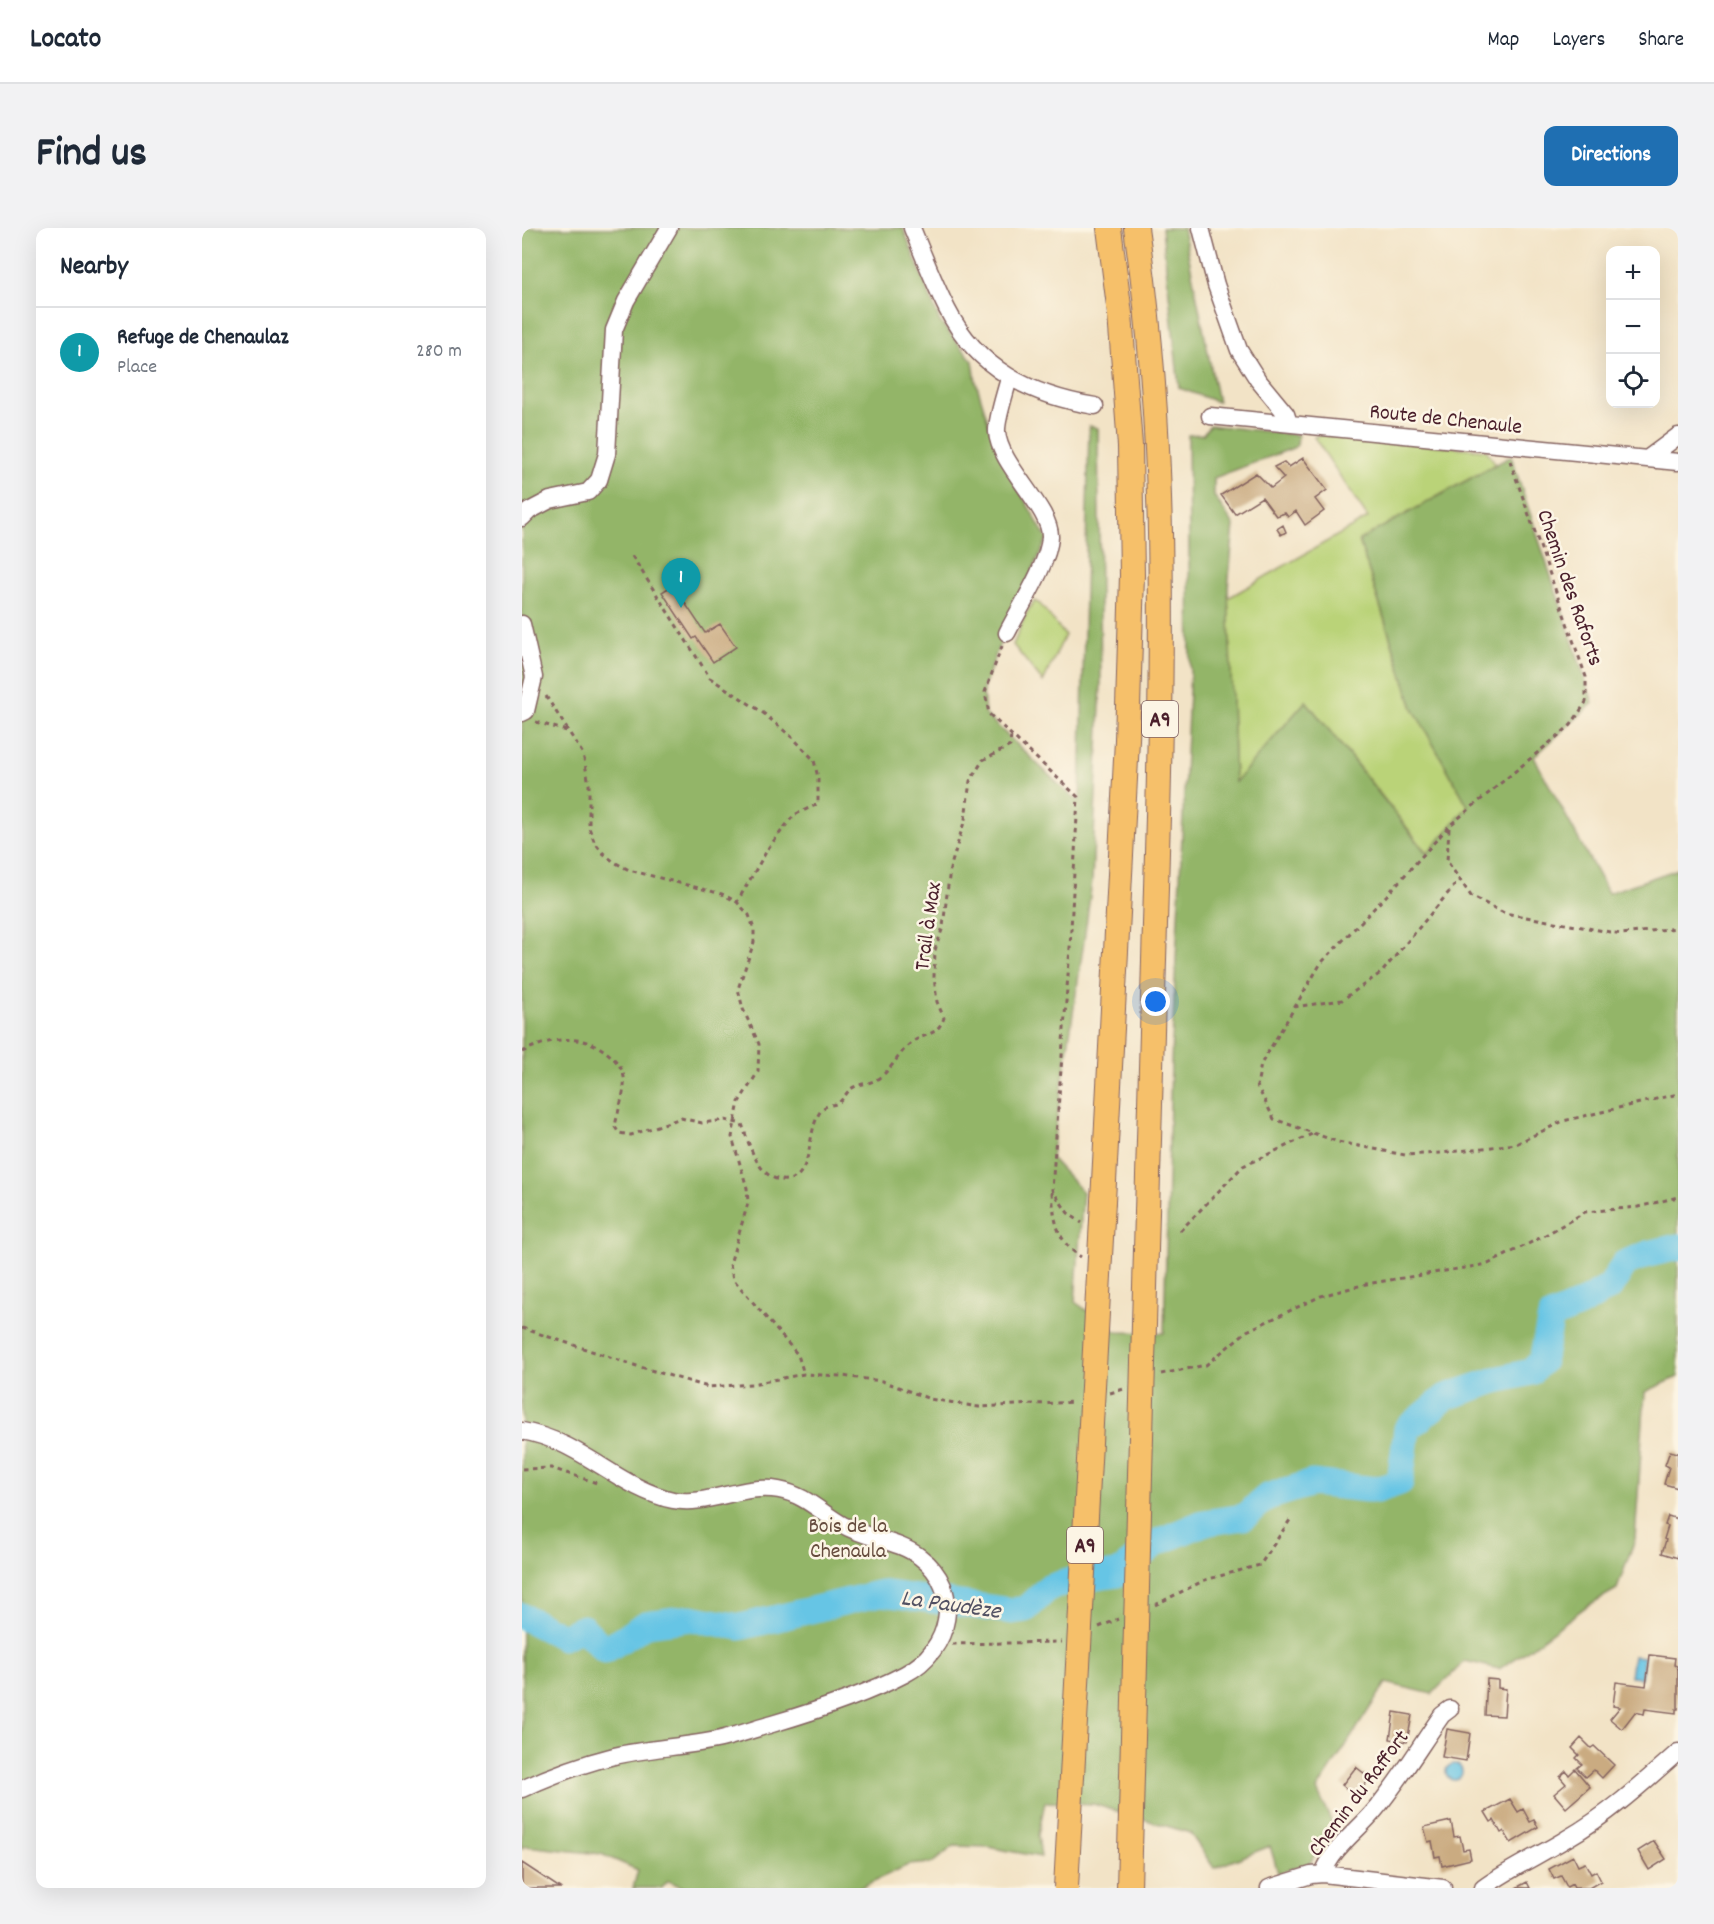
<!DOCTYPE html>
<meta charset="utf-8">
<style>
:root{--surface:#fff;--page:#f2f2f3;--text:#1f2937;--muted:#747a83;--line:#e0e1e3;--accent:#1f6fb2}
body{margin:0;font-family:Dekko,sans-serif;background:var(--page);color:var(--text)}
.controls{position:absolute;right:18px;top:18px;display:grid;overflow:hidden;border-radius:12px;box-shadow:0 6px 24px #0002}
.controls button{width:54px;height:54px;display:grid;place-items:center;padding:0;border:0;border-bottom:2px solid var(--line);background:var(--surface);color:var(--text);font:30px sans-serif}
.you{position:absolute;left:634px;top:774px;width:21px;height:21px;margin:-15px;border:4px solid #fff;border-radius:50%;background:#1a73e8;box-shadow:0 0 0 9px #1a73e833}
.badge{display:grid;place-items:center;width:39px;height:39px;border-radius:50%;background:var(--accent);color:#fff;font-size:20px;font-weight:700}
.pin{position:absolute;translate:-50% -50px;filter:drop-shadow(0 2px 3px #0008)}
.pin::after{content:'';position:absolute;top:32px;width:21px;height:18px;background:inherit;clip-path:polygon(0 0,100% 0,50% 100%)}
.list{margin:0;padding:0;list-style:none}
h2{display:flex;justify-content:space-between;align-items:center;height:78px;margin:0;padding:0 24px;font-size:26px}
h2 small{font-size:20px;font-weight:400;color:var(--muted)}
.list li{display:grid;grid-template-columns:39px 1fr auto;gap:18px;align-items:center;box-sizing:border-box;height:90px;padding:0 24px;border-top:2px solid var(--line)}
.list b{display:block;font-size:22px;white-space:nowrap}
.list p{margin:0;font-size:20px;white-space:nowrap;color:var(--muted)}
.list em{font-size:20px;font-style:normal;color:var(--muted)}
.icon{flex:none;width:33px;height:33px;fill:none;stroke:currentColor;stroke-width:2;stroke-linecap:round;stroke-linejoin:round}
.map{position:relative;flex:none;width:1156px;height:1660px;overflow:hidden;border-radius:12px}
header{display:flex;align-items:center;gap:36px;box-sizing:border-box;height:84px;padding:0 30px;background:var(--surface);border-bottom:2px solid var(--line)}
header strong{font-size:28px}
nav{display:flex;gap:33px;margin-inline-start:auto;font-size:21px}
.intro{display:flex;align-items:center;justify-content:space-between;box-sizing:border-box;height:144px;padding:0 36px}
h1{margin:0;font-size:42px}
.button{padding:15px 27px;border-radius:12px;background:var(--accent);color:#fff;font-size:21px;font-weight:700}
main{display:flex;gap:36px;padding:0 36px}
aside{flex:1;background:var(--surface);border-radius:12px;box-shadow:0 6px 24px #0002}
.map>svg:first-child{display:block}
.green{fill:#bad378;stroke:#827952;stroke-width:1.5}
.forest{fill:#93b568;stroke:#6e6a4a;stroke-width:1.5}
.water{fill:#66c5e5;stroke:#587288;stroke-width:1.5}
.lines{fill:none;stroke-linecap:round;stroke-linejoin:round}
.river{stroke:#66c5e5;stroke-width:27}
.building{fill:#caab81}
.minor-casing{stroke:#856461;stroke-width:19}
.highway-casing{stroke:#856461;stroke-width:26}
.path{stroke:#856461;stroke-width:3;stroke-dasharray:4.5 4.5;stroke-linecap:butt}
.minor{stroke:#fff;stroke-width:16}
.highway{stroke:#f6c06b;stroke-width:24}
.highway-bridge-casing{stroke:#856461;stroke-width:26;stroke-linecap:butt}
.highway-bridge{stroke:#f6c06b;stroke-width:24}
.labels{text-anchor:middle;stroke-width:5;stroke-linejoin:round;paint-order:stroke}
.shield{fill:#fcf5e5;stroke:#7f5f63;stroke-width:1.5}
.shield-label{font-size:21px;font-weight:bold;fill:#4a1f2b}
.street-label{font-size:22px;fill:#4a1f2b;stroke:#fcf5e5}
.park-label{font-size:22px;fill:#664c3e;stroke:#fcf5e5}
.water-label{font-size:24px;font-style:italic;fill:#525163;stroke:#fcf5e5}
</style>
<header>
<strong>Locato</strong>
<nav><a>Map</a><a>Layers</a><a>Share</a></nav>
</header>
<div class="intro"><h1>Find us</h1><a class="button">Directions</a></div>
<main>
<aside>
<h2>Nearby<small></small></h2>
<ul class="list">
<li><span class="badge" style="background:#0f9aa8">1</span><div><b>Refuge de Chenaulaz</b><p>Place</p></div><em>280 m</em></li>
</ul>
</aside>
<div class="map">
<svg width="1156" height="1660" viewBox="0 0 1156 1660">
<rect width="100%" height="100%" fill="#fcf5e5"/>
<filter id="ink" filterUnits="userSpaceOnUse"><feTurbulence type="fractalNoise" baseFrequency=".0167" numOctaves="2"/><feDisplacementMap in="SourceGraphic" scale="12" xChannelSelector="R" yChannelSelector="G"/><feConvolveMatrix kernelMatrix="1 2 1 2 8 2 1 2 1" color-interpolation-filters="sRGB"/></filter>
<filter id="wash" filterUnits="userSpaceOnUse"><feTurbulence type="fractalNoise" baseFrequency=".008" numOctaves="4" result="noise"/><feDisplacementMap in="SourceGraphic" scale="24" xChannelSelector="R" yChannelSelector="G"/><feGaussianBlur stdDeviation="1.35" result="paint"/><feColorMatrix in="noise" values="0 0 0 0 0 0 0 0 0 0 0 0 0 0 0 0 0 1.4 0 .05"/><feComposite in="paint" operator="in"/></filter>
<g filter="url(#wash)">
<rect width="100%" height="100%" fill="#f2e3c6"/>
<!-- green -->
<path class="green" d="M798,207L964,222L974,236L837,312L891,480L946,578L906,626L784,473L713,555L706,370L846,290L792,209Z
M512,373L518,376L543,407L521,454L491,417L504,386Z"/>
<!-- forest -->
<path class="forest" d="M0,0H381L418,94L451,133L454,154L475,223L525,311L483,402L461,461L463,486L550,569L558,573L567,198L576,200L579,455L570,653L561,720L529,930L561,964L553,1074L595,1104L642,1105L649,834L668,443L666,207L681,206L688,197L776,207L775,217L771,220L692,250V268L712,297L706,360L713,554L784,473L905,626L946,578L891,480L837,312L989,228L1071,475L1012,529L1086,665L1156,641V1149L1123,1164L1113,1311L1095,1361L1065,1378L1002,1425L977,1441L943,1433L910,1466L864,1455L795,1562L811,1597L788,1635L756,1645L748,1618L692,1640L668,1605L571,1576L523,1574L516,1607L519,1629L466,1619L432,1618L410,1635L386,1637L337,1660H163L146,1653L140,1660H111L116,1642L79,1626L3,1618L0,1621Z
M640,0H661L696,174L657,160Z"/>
<!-- water -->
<path class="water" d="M1111,1428L1122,1429L1119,1450L1108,1449Z
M924 1544a8 8 0 1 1 16 0a8 8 0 1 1-16 0Z"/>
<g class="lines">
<!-- river -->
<path class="river" d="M0,1388L41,1409L61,1400L83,1422L124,1396L169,1390L218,1399L359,1365L490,1383L504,1381L526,1360L551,1352L595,1346L634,1315L681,1295L722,1289L745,1269L790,1255L855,1262L878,1254L885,1201L924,1169L974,1152L1009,1144L1020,1133L1029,1089L1057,1077L1088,1059L1103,1035L1126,1026L1156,1019"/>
</g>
<g id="blocks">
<!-- building -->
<path class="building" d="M781,230L805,262L793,271L802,283L783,297L774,283L766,289L763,285L754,288L740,269L713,286L699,267L734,245L749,260L762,250L752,239L762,234L767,239Z
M761,297L764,304L759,307L755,301Z
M151,357L183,405L198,396L214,419L191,434L174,409L171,411L140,364Z
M1148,1223L1156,1225V1260L1142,1256L1147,1239L1143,1237Z
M1146,1288L1156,1291V1330L1140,1325L1144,1312L1142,1311L1146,1298L1143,1297Z
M1128,1427L1153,1430L1152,1437L1155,1438L1156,1442V1481H1154V1485L1123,1481L1122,1486L1113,1484L1100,1501L1088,1491L1098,1479L1091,1478L1094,1454L1124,1458Z
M965,1451L976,1452V1460L984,1461L982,1488L963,1487Z
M872,1484L890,1487L885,1514L868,1511Z
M925,1501L948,1505L944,1533L920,1529Z
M1059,1510L1069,1520L1072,1518L1092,1537L1080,1550L1072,1542L1064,1549L1055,1540L1060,1536L1054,1530L1057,1527L1050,1520Z
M834,1539L848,1550L834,1569L820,1557Z
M1053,1541L1068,1559L1044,1580L1032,1566L1044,1556L1038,1549L1044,1543L1047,1547Z
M988,1571L996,1584L1001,1581L1008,1594L1012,1592L1016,1599L989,1615L982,1603L979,1605L972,1592L969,1594L963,1584Z
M929,1593L932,1609L938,1608L941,1622L947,1621L949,1631L920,1638L918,1628L913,1629L910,1613L906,1614L902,1599Z
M1132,1613L1144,1631L1127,1642L1116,1623Z
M1051,1628L1056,1638L1063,1635L1069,1646L1074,1643L1079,1653L1067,1660H1052L1050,1656L1045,1659L1039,1648L1032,1651L1027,1641Z
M0,1635L38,1660H0Z
M1005,1654L1008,1660H994Z"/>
</g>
</g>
<g filter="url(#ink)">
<use href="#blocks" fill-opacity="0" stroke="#856461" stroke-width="1.5"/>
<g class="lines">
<!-- minor casing -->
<g class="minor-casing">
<path id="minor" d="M390,0C401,27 412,55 425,81C456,142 509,167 573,178
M679,0L694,57L717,122L736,152L764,186L767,195
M688,188L1156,234
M1125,231L1156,208
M0,290L7,283L28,272L66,264L77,252L85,226L92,102L104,73L147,0
M0,396L12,449L4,483L0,485
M485,405C497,381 527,335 528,309C529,280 477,237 475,204C474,192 484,163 487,150
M0,1203C60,1213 96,1260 151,1272C186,1279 221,1255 257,1262C284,1267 299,1285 321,1297C345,1311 376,1312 398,1329C442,1362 429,1422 383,1446C343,1467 294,1483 250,1496C233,1501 216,1507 199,1511C163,1519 127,1520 92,1528C60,1536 30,1547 0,1561
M801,1646C810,1620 836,1603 853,1582C878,1552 898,1518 920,1487L928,1481
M747,1660L789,1647L801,1646L921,1660
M961,1660C987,1641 1016,1628 1044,1611C1086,1587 1120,1556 1156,1524"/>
</g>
<!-- highway casing -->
<g class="highway-casing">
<path id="highway" d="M614,0C643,195 641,392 636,588C632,720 629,852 625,984
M581,973L605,512L610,347L608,218L598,86L587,0"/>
</g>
<!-- path -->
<path class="path" d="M988,233L1064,449V474L1049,497L927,598L865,667L799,735L739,836L735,858L752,891L816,914L883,927L920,925L994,916L1041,893L1156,866
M110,328L188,450L240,484L272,511L292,532L296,550V576L272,587L247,619L215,674
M480,418L463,464L467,486L556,569L548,720L530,962L546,985L560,995
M24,468L61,526L67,556V600L72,613L81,625L92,634L107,642L200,666L215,674L227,687L232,701V714L216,761L221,781L237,816L236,844L217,874L210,909L225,960L226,975L208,1036L211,1051L276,1127L282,1146
M14,494L45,503
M927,600L925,633L949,668L982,685L1099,706L1156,700
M772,779L820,772L860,744L937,652
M0,824C30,809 64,804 90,829C96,835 100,840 102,849C104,864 95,884 93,899L97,905L109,907L159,890L180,895L203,892L220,896C227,916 237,955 265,952C295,949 282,894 303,879C307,877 312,877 316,875C322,871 325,862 332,859C340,855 349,856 357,850C370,841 376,826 388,816C402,804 414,810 422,790L415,774L412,749L413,722L421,699L428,641L443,591L448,553L461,532L488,518L489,507
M530,964C532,991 534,1013 559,1029
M658,1003L721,938L790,906
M0,1100L115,1138L186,1159L230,1156L282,1146L320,1148L360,1153L408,1171L457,1179L552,1174
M639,1146L684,1137L725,1103L799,1068L844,1056L966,1036L1020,1009L1063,984L1116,979L1156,969
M588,1165L602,1161
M0,1241L29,1240L75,1255
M633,1377L683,1352L738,1337L768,1292
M577,1399L596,1391
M430,1416L540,1414"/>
<!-- minor -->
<use href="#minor" class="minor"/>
<!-- highway -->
<use href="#highway" class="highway"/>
<!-- highway-bridge casing -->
<g class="highway-bridge-casing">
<path id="highway-bridge" d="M544,1660L581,973
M607,1660L625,984"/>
</g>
<!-- highway-bridge -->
<use href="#highway-bridge" class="highway-bridge"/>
</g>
</g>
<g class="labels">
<!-- shield labels -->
<g class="shield">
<rect x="620" y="473" width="36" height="36" rx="4.5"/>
<rect x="545" y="1299" width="36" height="36" rx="4.5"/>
</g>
<g class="shield-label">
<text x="638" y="498">A9</text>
<text x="563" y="1324">A9</text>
</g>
<!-- street labels -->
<g class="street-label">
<text transform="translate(924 189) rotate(6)" y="8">Route de Chenaule</text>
<text transform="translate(1050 359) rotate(71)" y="8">Chemin des Raforts</text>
<text transform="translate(404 698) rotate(-82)" y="8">Trail à Max</text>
<text transform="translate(835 1564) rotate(-53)" y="8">Chemin du Raffort</text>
</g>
<!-- park labels -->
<g class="park-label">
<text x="326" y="1304">Bois de la<tspan x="326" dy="25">Chenaula</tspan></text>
</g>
<!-- water labels -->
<g class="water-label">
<text transform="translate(429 1375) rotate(8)" y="8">La Paudèze</text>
</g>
</g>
</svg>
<div class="controls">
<button>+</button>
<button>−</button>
<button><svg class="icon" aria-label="locate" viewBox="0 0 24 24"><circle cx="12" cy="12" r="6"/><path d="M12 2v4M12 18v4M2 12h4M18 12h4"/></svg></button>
</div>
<div class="you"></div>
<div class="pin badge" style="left:159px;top:380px;background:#0f9aa8">1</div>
</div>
</main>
